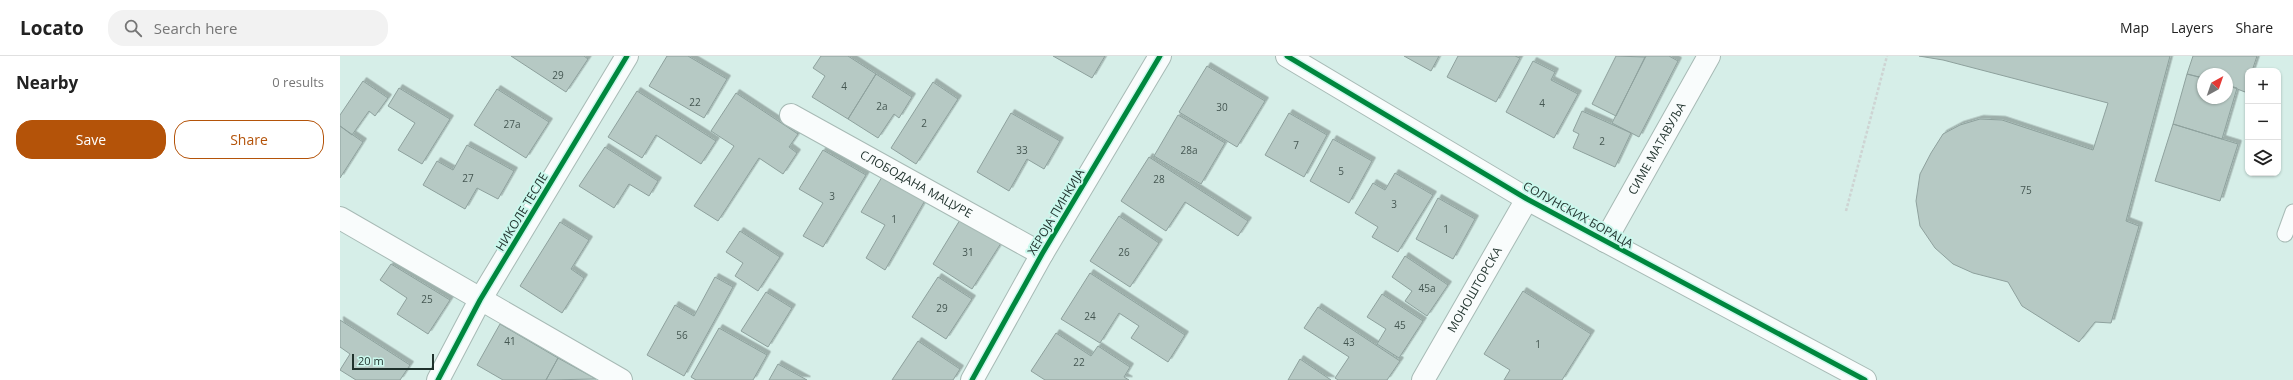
<!DOCTYPE html>
<meta charset="utf-8">
<style>
:root{--surface:#fff;--page:#f2f2f2;--text:#222;--muted:#767676;--line:#e0e0e0;--accent:#b45309}
body{margin:0;font-family:"Open Sans",sans-serif;background:var(--page);color:var(--text)}
.controls{position:absolute;right:12px;top:12px;display:grid;overflow:hidden;border-radius:8px;box-shadow:0 1px 3px #0004}
.controls button{width:36px;height:36px;display:grid;place-items:center;padding:0;border:0;border-bottom:1px solid var(--line);background:var(--surface);color:var(--text);font:20px sans-serif}
.compass{position:absolute;left:1857px;top:12px;width:36px;height:36px;border-radius:50%;background:var(--surface);box-shadow:0 1px 3px #0004;rotate:40deg}
.scale{position:absolute;left:12px;bottom:10px;width:82px;box-sizing:border-box;padding-left:4px;border:2px solid #1f312c;border-top:0;font-size:11px;line-height:14px;white-space:nowrap;color:#1f312c;-webkit-text-stroke:3px #cbf8ed;paint-order:stroke}
.list{margin:0;padding:0;list-style:none}
h2{display:flex;justify-content:space-between;align-items:center;height:52px;margin:0;padding:0 16px;font-size:17px}
h2 small{font-size:13px;font-weight:400;color:var(--muted)}
.actions{display:flex;gap:8px;padding:12px 16px}
.actions a{flex:1;padding:9px 0;border:1px solid var(--accent);border-radius:16px;text-align:center;font-size:14px;color:var(--accent)}
.actions .main{background:var(--accent);color:#fff}
.icon{flex:none;width:22px;height:22px;fill:none;stroke:currentColor;stroke-width:2;stroke-linecap:round;stroke-linejoin:round}
.map{position:relative;flex:none;width:1953px;height:324px;overflow:hidden}
header{display:flex;align-items:center;gap:24px;box-sizing:border-box;height:56px;padding:0 20px;background:var(--surface);border-bottom:1px solid var(--line)}
header strong{font-size:19px}
nav{display:flex;gap:22px;margin-inline-start:auto;font-size:14px}
.search{width:280px;height:36px;background:var(--page);display:flex;align-items:center;gap:10px;box-sizing:border-box;padding:0 14px;border-radius:16px;color:var(--muted);font-size:15px}
main{display:flex}
aside{flex:1;background:var(--surface)}
.map>svg:first-child{display:block}
.building{fill:#b6c9c4;stroke:#8ea19d;filter:url(#shadow)}
.lines{fill:none;stroke-linecap:round;stroke-linejoin:round}
.service-casing{stroke:#a7bab5;stroke-width:17}
.minor-casing{stroke:#a7bab5;stroke-width:24}
.tertiary-casing{stroke:#a7bab5;stroke-width:24}
.path{stroke:#ced4d3;stroke-width:2.5;stroke-dasharray:3 2;stroke-linecap:butt}
.service{stroke:#f9fcfc;stroke-width:15}
.minor{stroke:#f9fcfc;stroke-width:22}
.tertiary{stroke:#f9fcfc;stroke-width:22}
.cycleway-casing{stroke:#cbf8ed;stroke-width:8}
.cycleway{stroke:#00873e;stroke-width:5}
.labels{text-anchor:middle;stroke-width:4;stroke-linejoin:round;paint-order:stroke}
.number-label{font-size:10px;fill:#455752}
.street-label{font-size:12px;fill:#1f312c;stroke:#cbf8ed}
</style>
<header>
<strong>Locato</strong>
<div class="search"><svg class="icon" aria-label="search" viewBox="0 0 24 24"><circle cx="10" cy="10" r="6"/><path d="M15 15l6 6"/></svg>Search here</div>
<nav><a>Map</a><a>Layers</a><a>Share</a></nav>
</header>
<main>
<aside>
<h2>Nearby<small>0 results</small></h2>
<ul class="list">
</ul>
<div class="actions"><a class="main">Save</a><a>Share</a></div>
</aside>
<div class="map">
<svg width="1953" height="324" viewBox="0 0 1953 324">
<defs>
<filter id="shadow"><feDropShadow dx="3.5" dy="-3.5" stdDeviation="0" flood-color="#0004"/></filter>
</defs>
<rect width="100%" height="100%" fill="#d6eee8"/>
<!-- building -->
<path class="building" d="M171,0H244L248,3L226,36Z
M327,0H348L387,23L364,62L309,30Z
M481,0H508L536,18L508,63L472,41L485,20L473,12Z
M713,0H765L752,22Z
M1064,0H1099L1091,15Z
M1118,0H1175L1180,2L1156,46L1107,21Z
M1276,0L1305,1L1276,60L1252,48Z
M1306,0H1329L1338,5L1299,81L1272,67Z
M1579,0H1830L1786,165L1799,170L1771,267L1755,266L1739,286L1682,250L1668,226L1633,217L1613,208L1595,192L1580,170L1576,145L1580,118L1591,97L1603,78L1620,69L1640,63L1662,64L1753,94L1768,47L1603,4Z
M1853,0H1917L1912,15H1908V28L1905,36L1887,29V18H1863V22L1847,18Z
M1193,5L1215,16L1211,24L1238,38L1214,82L1166,56Z
M867,10L925,45L897,91L839,56Z
M536,18L572,41L559,62L554,58L538,82L508,63Z
M1847,18L1863,22V42H1887V29L1897,32L1882,83L1833,68Z
M23,25L48,42L35,60L29,55L12,79L0,70V59Z
M593,26L618,43L576,108L551,92Z
M59,32L110,63L82,108L58,94L75,67L48,50Z
M157,33L209,66L186,102L134,69Z
M297,35L376,85L361,108L316,79L302,102L268,81Z
M396,37L458,78L449,91L457,97L443,118L419,102L378,165L354,150L394,90L371,75Z
M1242,55L1291,77L1275,111L1233,92L1239,78L1233,75Z
M671,57L720,85L704,113L687,103L669,135L637,116Z
M949,57L987,79L964,121L925,99Z
M838,59L885,87L861,128L814,100Z
M1833,68L1898,88L1880,145L1815,125Z
M0,70L23,86L0,122Z
M993,83L1032,105L1009,147L970,125Z
M127,89L174,115L158,143L137,132L125,153L83,129L97,105L113,114Z
M265,91L318,125L309,140L289,128L274,152L239,130Z
M483,94L526,119L483,191L463,180L483,147L459,133Z
M809,101L908,165L898,180L845,146L826,175L781,145Z
M545,116L587,141L545,214L526,202L545,169L521,156Z
M1055,117L1093,139L1058,196L1032,181L1038,171L1015,157L1033,127L1045,134Z
M1098,142L1135,163L1113,203L1076,183Z
M623,159L663,184L632,233L593,208Z
M779,160L819,187L790,231L750,205Z
M220,166L249,184L231,213L244,222L222,257L180,230Z
M400,175L440,201L418,235L395,220L403,207L386,196Z
M1065,200L1108,229L1087,260L1065,245L1072,235L1052,221Z
M51,208L110,244L88,278L57,258L67,242L40,224Z
M750,217L845,279L828,306L791,282L799,270L779,257L760,287L721,263Z
M375,221L393,231L344,320L307,299L335,249L354,260Z
M598,221L632,243L606,283L572,261Z
M1183,235L1251,278L1222,324H1164L1170,314L1144,298Z
M426,236L452,252L428,291L401,275Z
M1042,238L1083,265L1059,302L1037,288L1046,273L1027,261Z
M978,251L1060,305L1047,324H998L995,322L1009,301L964,272Z
M0,264L70,309L60,324H16L0,314L10,298L0,291Z
M160,268L218,302L206,324H163L137,309Z
M379,272L427,299L413,324H356L351,321Z
M716,277L751,300L758,290L790,311L784,321L789,324H705L691,315Z
M578,285L620,313L613,324H552Z
M218,302L256,323L206,324Z
M960,303L991,324H948Z
M438,308L467,324H429Z"/>
<g class="lines">
<!-- service casing -->
<g class="service-casing">
<path id="service" d="M1945,178L1953,156"/>
</g>
<!-- minor casing -->
<g class="minor-casing">
<g id="minor">
<path id="s1" d="M451,59L702,198"/>
<path d="M0,162L281,324"/>
<path id="s2" d="M1265,185L1369,0"/>
<path d="M98,324L140,244L287,0"/>
<path d="M632,324L702,198L820,0"/>
<path id="s3" d="M1083,324L1187,143"/>
</g>
</g>
<!-- tertiary casing -->
<g class="tertiary-casing">
<path id="tertiary" d="M947,0L1187,143L1525,324"/>
</g>
<!-- path -->
<path class="path" d="M1506,155L1547,0"/>
<!-- service -->
<use href="#service" class="service"/>
<!-- minor -->
<use href="#minor" class="minor"/>
<!-- tertiary -->
<use href="#tertiary" class="tertiary"/>
<!-- cycleway casing -->
<g class="cycleway-casing">
<path id="cycleway" d="M947,0L1187,143L1525,324
M98,324L140,244L287,0
M632,324L702,198L820,0"/>
</g>
<!-- cycleway -->
<use href="#cycleway" class="cycleway"/>
</g>
<g class="labels">
<!-- number labels -->
<g class="number-label">
<text x="218" y="23">29</text>
<text x="504" y="34">4</text>
<text x="355" y="50">22</text>
<text x="1202" y="51">4</text>
<text x="542" y="54">2a</text>
<text x="882" y="55">30</text>
<text x="584" y="71">2</text>
<text x="172" y="72">27a</text>
<text x="1262" y="89">2</text>
<text x="956" y="93">7</text>
<text x="682" y="98">33</text>
<text x="849" y="98">28a</text>
<text x="1001" y="119">5</text>
<text x="128" y="126">27</text>
<text x="819" y="127">28</text>
<text x="1686" y="138">75</text>
<text x="492" y="144">3</text>
<text x="1054" y="152">3</text>
<text x="554" y="167">1</text>
<text x="1106" y="177">1</text>
<text x="628" y="200">31</text>
<text x="784" y="200">26</text>
<text x="1087" y="236">45a</text>
<text x="87" y="247">25</text>
<text x="602" y="256">29</text>
<text x="750" y="264">24</text>
<text x="1060" y="273">45</text>
<text x="342" y="283">56</text>
<text x="170" y="289">41</text>
<text x="1009" y="290">43</text>
<text x="1198" y="292">1</text>
<text x="739" y="310">22</text>
</g>
<!-- street labels -->
<g class="street-label">
<text dy="4" stroke="none"><textPath href="#s2" startOffset="106">СИМЕ МАТАВУЉА</textPath></text>
<text dy="4" stroke="none"><textPath href="#s1" startOffset="143">СЛОБОДАНА МАЦУРЕ</textPath></text>
<text transform="translate(182 156) rotate(-59)" y="4">НИКОЛЕ ТЕСЛЕ</text>
<text transform="translate(716 156) rotate(-59)" y="4">ХЕРОЈА ПИНКИЈА</text>
<text transform="translate(1238 159) rotate(29)" y="4">СОЛУНСКИХ БОРАЦА</text>
<text dy="4" stroke="none"><textPath href="#s3" startOffset="104">МОНОШТОРСКА</textPath></text>
</g>
</g>
</svg>
<div class="controls">
<button>+</button>
<button>−</button>
<button><svg class="icon" aria-label="layers" viewBox="0 0 24 24"><path d="M12 4l9 5-9 5-9-5zM3 14l9 5 9-5"/></svg></button>
</div>
<svg class="compass" viewBox="-18 -18 36 36"><path d="M0-13l5 13h-10z" fill="#e53935"/><path d="M0 13l5-13h-10z" fill="#767676"/></svg>
<div class="scale">20 m</div>
</div>
</main>
